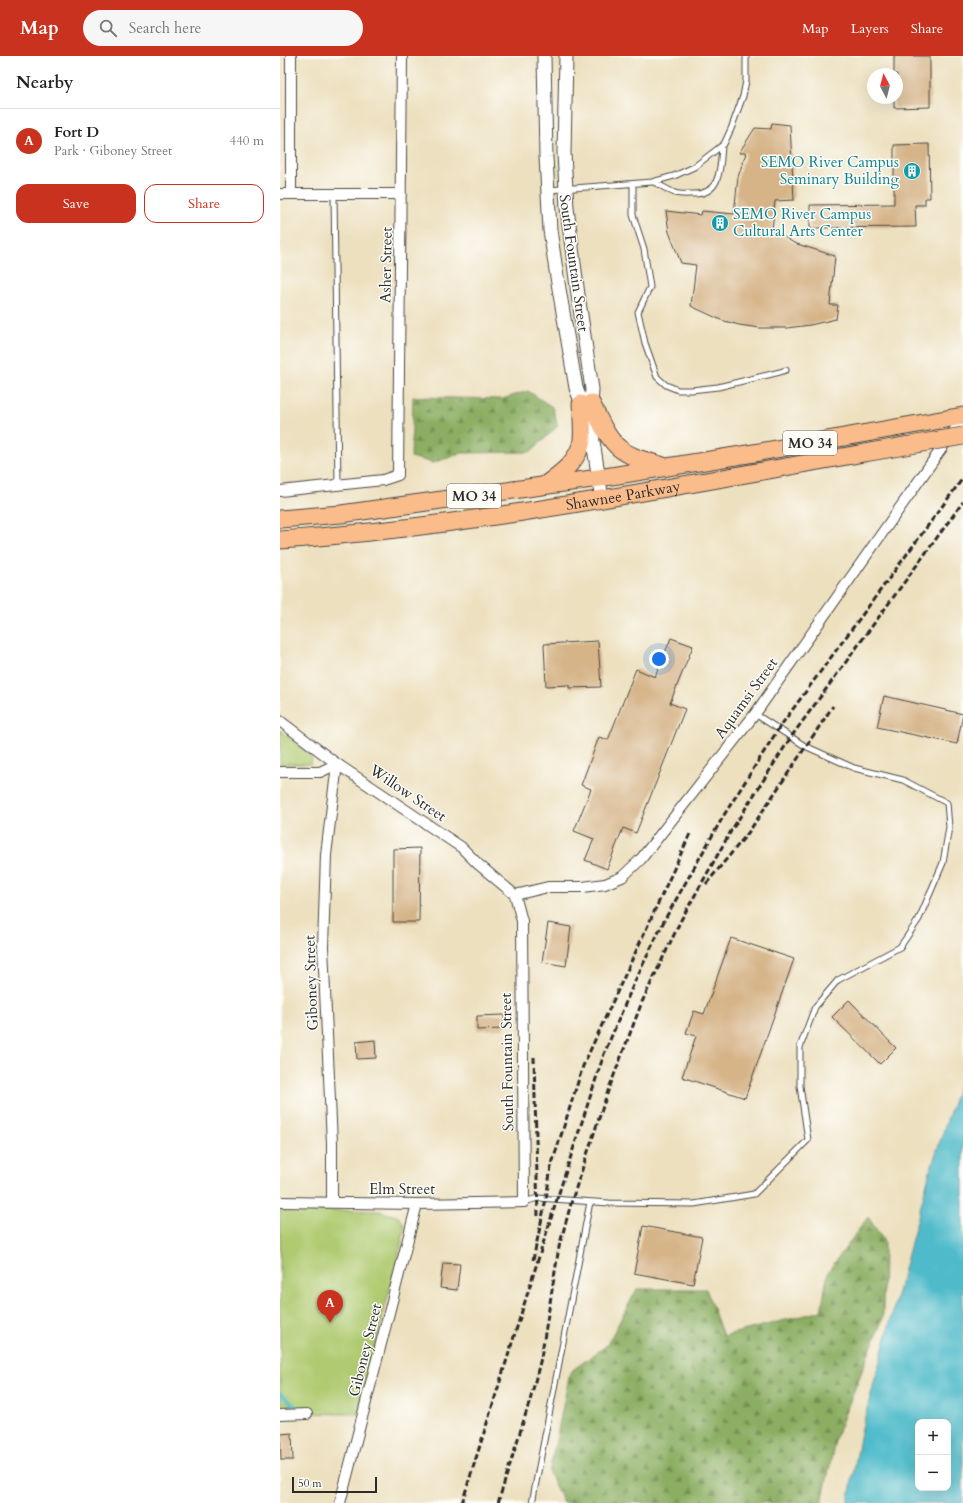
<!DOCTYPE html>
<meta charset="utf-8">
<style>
:root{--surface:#fff;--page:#f6f6f6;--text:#222;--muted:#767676;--line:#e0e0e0;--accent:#c8321e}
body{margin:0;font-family:Cardo,serif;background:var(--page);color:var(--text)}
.controls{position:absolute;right:12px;bottom:12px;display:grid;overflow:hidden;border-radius:8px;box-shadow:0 4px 16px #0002}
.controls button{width:36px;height:36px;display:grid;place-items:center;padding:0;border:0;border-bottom:1px solid var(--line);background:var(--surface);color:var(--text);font:20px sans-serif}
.compass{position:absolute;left:587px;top:12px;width:36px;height:36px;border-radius:50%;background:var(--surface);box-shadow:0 4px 16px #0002;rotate:353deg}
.scale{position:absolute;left:12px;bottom:10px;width:85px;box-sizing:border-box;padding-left:4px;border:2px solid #2b2b2b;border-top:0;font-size:11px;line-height:14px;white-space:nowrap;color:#2b2b2b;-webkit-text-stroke:3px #fdfcf7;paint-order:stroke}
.you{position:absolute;left:379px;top:603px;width:14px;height:14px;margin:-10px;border:3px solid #fff;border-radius:50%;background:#1a73e8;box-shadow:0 0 0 6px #1a73e833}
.badge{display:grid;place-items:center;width:26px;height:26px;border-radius:50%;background:var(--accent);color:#fff;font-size:13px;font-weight:700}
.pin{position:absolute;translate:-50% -33px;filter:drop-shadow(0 1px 2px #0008)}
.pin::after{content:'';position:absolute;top:21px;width:14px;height:12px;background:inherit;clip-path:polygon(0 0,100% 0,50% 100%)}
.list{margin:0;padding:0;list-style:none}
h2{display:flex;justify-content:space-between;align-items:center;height:52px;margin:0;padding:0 16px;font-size:17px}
h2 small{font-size:13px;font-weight:400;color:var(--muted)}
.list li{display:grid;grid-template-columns:26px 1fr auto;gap:12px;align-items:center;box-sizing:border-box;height:64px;padding:0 16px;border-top:1px solid var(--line)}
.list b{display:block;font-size:15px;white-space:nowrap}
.list p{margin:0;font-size:13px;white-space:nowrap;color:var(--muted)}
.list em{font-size:13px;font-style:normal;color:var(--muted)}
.actions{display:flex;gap:8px;padding:12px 16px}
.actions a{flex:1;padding:9px 0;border:1px solid var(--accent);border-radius:12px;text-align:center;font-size:14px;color:var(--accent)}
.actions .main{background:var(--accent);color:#fff}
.icon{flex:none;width:22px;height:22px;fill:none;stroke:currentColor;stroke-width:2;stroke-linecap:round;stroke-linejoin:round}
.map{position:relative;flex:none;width:683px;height:1447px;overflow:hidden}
header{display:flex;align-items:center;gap:24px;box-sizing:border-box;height:56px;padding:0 20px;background:var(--accent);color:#fff}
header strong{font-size:19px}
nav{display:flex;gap:22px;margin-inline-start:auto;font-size:14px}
.search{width:280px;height:36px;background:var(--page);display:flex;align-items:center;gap:10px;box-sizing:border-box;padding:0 14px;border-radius:22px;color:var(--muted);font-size:15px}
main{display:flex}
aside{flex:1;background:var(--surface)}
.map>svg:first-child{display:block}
.green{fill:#afca70;stroke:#6d7a4e}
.forest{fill:url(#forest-firs);stroke:#5b6c46}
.water{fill:#4fbbca;stroke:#3d737a;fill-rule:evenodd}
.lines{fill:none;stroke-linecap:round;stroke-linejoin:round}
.stream{stroke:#4fbbca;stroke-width:3.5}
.building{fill:#d6b488}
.service-casing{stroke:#484641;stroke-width:7}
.minor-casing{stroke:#484641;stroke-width:12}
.tertiary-casing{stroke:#484641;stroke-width:15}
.trunk-casing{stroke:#484641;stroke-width:19}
.service{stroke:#fff;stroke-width:5}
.minor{stroke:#fff;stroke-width:10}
.tertiary{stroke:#fff;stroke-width:13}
.trunk{stroke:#fabc8b;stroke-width:17}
.rail{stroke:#2b2b2b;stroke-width:3;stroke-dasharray:6 3;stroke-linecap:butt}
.trunk-bridge-casing{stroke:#484641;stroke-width:19;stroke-linecap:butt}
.trunk-bridge{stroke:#fabc8b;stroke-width:17}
.labels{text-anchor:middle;stroke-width:3;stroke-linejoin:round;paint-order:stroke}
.shield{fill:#fdfcf7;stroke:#6a6a68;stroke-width:1}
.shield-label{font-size:14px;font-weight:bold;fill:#2b2b2b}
.culture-label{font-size:15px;fill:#0d838f;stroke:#fdfcf7;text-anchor:end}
.street-label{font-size:15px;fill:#2b2b2b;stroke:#fdfcf7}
</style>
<header>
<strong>Map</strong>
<div class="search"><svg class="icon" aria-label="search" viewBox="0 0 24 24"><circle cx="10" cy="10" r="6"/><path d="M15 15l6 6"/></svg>Search here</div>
<nav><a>Map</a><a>Layers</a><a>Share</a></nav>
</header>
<main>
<aside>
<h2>Nearby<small></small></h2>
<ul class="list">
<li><span class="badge">A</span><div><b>Fort D</b><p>Park · Giboney Street</p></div><em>440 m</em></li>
</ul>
<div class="actions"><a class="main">Save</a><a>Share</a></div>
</aside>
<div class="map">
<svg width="683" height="1447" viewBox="0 0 683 1447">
<defs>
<pattern id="forest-firs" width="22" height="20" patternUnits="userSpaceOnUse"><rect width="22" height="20" fill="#8bae62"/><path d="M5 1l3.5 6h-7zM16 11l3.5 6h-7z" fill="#728e51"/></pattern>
</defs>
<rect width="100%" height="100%" fill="#fdfcf7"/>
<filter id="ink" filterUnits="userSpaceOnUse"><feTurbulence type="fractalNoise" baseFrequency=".025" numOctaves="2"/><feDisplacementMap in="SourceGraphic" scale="8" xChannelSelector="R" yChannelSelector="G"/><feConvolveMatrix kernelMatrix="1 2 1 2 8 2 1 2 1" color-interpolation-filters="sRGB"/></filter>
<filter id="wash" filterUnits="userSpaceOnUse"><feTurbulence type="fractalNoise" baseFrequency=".012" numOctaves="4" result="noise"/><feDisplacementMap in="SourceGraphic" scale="16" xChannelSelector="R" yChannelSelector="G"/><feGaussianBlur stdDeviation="0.9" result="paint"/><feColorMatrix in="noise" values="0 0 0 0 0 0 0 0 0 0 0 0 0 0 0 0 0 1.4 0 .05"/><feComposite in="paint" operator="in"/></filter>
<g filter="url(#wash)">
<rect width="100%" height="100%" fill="#ede0bf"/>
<!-- green -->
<path class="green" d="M0,674L32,700L31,708H0Z
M0,1154L99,1155L119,1161L124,1169V1176L78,1358L0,1357Z"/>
<!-- forest -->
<path class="forest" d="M248,335L272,351L278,370L250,396L182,397L153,407L131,401L133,341L222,343Z
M588,1161L604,1185L603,1262L556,1380L542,1447H283L269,1417L290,1316L327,1289L357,1233H426L443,1280L541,1255L548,1216Z"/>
<!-- water -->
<path class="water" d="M683,1017V1447H568L581,1376L650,1115ZM638,1366H668V1432H638Z"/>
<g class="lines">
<!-- stream -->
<path class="stream" d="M0,1337L16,1351"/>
</g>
<g id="blocks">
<!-- building -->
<path class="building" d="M614,0H650V51L614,52V42H617V18H614Z
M492,67L510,69L514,144L495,145L492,174L514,187L555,200L550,249H558L556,263L530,269L507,272H480L459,269L441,264L411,250L416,209L401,207L389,176L386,155L421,159L422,155L454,158L458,121L466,97H459L475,72L491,73Z
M649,88L650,142H645V149H635L636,171L530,172V149L614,148V89Z
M391,582L413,590L390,647L405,653L356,777L343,772L327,813L305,804L314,783L294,775L311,733L301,729L319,681L328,684L356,613L375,621Z
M318,585L321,631L289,632V629L266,630L264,588Z
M604,640L683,658L677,688L597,671Z
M140,792L139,866H113V793Z
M268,867L291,871L286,910L262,906Z
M451,882L514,903L465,1042L402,1021L416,980L406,977L414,955L424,958Z
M569,944L616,992L600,1008L552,961Z
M224,959V973L197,974V960Z
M95,984L96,1002L77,1003L76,986Z
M363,1170L422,1181L413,1228L354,1217Z
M163,1207L180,1208L177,1234L160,1232Z
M12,1377L13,1404H1L0,1378Z"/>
</g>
</g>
<g filter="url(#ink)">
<use href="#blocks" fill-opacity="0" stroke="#484641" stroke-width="1"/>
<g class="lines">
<!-- service casing -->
<g class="service-casing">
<path id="service" d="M373,126C381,129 387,134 395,137C401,139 408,138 414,138C442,138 440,110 442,90
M353,128V159L364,193L370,231L358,256L365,287L377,321L386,329L398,334H411L438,331L500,316L506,314
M268,134L372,126L394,120L414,111L444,88L451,73L463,40L466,25V0
M54,138L58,429
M244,1146L258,1142L329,1147L414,1148L474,1138L528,1084L520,1030V991L535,951L558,924L620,891L639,863L663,807L669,771L667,747L623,724L574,712L525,690L475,658
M252,1447L310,1146"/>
</g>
<!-- minor casing -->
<g class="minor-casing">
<path id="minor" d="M0,138H121
M11,138V0
M0,435L103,424L118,419L122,0
M0,665L57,708L181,791L198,808L235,839
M0,716H40L57,708
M0,1146L137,1148L244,1146L242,865L235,839L268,831H303L325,828L342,821L361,803L475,658L683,362
M52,1146V1087L43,891L46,799L57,708
M0,1359L27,1358
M60,1447L137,1148"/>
</g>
<!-- tertiary casing -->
<g class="tertiary-casing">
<path id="tertiary" d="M264,0L266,101L270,174L277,221L296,332L305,356
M286,0L284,97L287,152L298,239L312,333L310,366L322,443"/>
</g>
<!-- trunk casing -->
<g class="trunk-casing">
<g id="trunk">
<path d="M311,347C319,362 326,381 339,392C351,402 368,405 383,410"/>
<path d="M265,429C280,418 299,405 302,384C303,372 302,360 301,348"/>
<path d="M0,463L61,458L319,422L474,397L683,360"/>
<path id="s1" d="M0,484C198,470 395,430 590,396"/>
</g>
</g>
<!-- service -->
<use href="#service" class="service"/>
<!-- minor -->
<use href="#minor" class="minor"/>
<!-- tertiary -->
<use href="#tertiary" class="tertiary"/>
<!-- trunk -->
<use href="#trunk" class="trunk"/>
<!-- rail -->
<path class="rail" d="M426,828L468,777L553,650
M254,1001L258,1161
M253,1204L266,1143L271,1111L303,1010L410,778
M182,1447L277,1143L324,998L354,927L385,863L444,759L499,672L683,422
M218,1447L251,1341L261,1302L279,1191L292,1144L328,1035L362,946L401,864L451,775L511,681L683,446"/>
<!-- trunk-bridge casing -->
<g class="trunk-bridge-casing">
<path id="trunk-bridge" d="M590,396L683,380"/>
</g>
<!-- trunk-bridge -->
<use href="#trunk-bridge" class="trunk-bridge"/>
</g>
</g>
<!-- icons -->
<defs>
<g id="building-disc" transform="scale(0.9)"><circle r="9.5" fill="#0f9aa8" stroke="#fdfcf7"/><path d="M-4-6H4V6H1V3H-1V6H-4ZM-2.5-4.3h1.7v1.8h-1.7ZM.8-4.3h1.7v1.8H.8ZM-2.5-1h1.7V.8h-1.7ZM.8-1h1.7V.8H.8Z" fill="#fff"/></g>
</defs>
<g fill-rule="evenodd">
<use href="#building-disc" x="632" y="115"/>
<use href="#building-disc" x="440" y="167"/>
</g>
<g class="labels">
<!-- shield labels -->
<g class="shield">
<rect x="503" y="375" width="54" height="24" rx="3"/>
<rect x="167" y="428" width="54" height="24" rx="3"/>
</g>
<g class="shield-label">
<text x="530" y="392">MO 34</text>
<text x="194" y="445">MO 34</text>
</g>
<!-- culture labels -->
<g class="culture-label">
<text x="619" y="111">SEMO River Campus<tspan x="619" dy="17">Seminary Building</tspan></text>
<text x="453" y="163" text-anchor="start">SEMO River Campus<tspan x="453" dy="17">Cultural Arts Center</tspan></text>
</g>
<!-- street labels -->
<g class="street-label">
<text transform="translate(294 207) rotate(82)" y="5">South Fountain Street</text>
<text transform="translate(106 209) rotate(-89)" y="5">Asher Street</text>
<text dy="5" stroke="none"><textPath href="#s1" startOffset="346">Shawnee Parkway</textPath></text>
<text transform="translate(466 642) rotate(-54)" y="5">Aquamsi Street</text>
<text transform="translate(128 737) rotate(34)" y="5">Willow Street</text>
<text transform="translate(31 927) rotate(-92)" y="5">Giboney Street</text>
<text transform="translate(227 1006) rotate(-91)" y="5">South Fountain Street</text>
<text x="122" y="1138">Elm Street</text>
<text transform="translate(85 1294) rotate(-76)" y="5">Giboney Street</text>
</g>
</g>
</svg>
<div class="controls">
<button>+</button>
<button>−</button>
</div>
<svg class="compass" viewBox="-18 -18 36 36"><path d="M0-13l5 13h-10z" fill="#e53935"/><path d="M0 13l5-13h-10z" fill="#767676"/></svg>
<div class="scale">50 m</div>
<div class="you"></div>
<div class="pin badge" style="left:50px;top:1267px">A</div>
</div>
</main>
